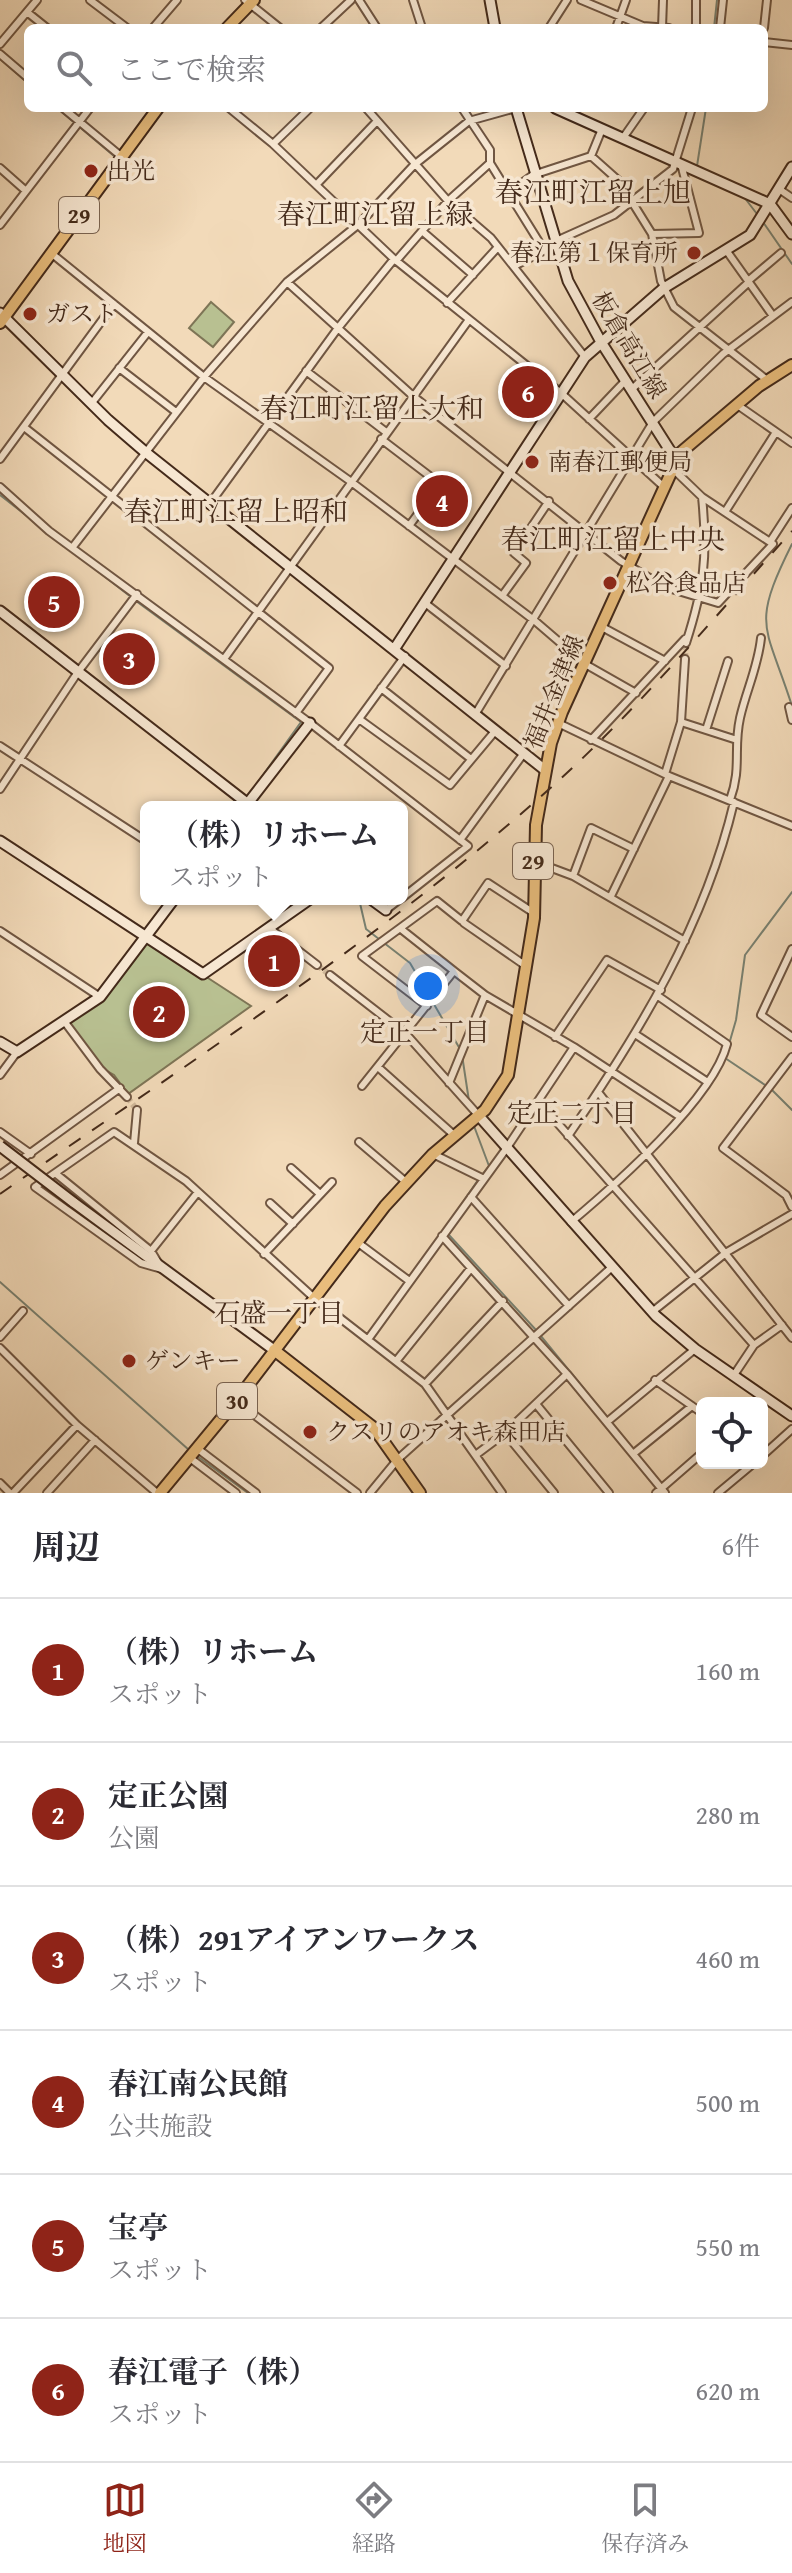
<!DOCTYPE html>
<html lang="ja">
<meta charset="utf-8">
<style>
:root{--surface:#fff;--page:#f2f2f3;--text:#2b2b33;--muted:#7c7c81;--line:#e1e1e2;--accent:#8f2418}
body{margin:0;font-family:"Gentium Book Plus","Noto Serif JP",serif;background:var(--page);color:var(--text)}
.controls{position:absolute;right:24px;bottom:24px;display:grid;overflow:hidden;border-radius:12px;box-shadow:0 8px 32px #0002}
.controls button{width:72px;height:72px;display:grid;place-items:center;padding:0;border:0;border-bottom:2px solid var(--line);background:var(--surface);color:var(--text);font:40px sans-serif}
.you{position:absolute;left:428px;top:986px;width:28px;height:28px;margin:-20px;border:6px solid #fff;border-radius:50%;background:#1a73e8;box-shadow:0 0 0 12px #1a73e833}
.badge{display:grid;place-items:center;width:52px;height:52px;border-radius:50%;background:var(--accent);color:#fff;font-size:26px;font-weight:700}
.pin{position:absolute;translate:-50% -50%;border:4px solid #fff;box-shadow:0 2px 8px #0006}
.popup{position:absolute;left:140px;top:801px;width:268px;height:104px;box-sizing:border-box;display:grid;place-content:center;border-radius:12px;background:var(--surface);filter:drop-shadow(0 2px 6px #0005);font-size:26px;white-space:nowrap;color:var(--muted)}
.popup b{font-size:30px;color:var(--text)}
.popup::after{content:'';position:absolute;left:50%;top:100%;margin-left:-16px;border:16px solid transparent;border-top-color:var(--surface)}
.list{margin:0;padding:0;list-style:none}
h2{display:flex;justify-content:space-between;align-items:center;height:104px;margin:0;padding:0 32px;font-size:34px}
h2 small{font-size:26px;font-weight:400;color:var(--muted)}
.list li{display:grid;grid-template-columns:52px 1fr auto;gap:24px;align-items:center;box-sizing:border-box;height:144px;padding:0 32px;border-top:2px solid var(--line)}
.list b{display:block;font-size:30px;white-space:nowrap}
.list p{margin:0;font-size:26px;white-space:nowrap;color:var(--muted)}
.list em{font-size:26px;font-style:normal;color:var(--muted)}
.icon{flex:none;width:44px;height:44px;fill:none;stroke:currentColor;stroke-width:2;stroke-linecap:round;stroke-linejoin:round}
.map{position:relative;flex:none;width:792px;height:1493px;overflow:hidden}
.search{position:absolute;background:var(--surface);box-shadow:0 8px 32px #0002;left:24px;right:24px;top:24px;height:88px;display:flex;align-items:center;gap:20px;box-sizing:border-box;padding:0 28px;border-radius:12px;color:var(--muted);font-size:30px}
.sheet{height:968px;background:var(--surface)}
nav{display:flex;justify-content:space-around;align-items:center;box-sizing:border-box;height:112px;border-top:2px solid var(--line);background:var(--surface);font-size:22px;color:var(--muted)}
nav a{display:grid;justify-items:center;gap:4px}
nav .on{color:var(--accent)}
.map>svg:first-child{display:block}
.green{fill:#b8c091;stroke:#7e7556;stroke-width:2}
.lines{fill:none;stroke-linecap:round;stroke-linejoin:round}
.stream{stroke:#798171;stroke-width:2}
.street-tunnel{stroke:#cfb799;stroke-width:6;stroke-dasharray:6 3;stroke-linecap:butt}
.street-casing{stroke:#705642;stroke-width:10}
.secondary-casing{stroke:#442a1a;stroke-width:13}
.primary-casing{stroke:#442a1a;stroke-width:14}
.street{stroke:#f7e7d2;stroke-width:6}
.secondary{stroke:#f7e7d2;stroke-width:9}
.primary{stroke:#e9bd7c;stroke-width:10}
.rail{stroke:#442a1a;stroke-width:2;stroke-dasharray:14 14;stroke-linecap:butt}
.secondary-bridge-casing{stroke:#442a1a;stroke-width:13;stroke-linecap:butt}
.secondary-bridge{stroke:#f7e7d2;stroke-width:9}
.poi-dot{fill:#8f2418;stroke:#f7e7d2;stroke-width:3}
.labels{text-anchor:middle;stroke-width:7;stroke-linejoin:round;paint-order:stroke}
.shield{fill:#f7e7d2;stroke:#7a6351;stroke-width:2}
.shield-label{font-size:22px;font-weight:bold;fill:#442a1a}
.poi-label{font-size:24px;fill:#442a1a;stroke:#f7e7d2;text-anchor:start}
.street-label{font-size:24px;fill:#442a1a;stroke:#f7e7d2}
.neighbourhood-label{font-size:26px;fill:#442a1a;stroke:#f7e7d2}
.quarter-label{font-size:28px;fill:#442a1a;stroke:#f7e7d2}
</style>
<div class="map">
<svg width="792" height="1493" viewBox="0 0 792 1493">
<rect width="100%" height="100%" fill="#f2dab9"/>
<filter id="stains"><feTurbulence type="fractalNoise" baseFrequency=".0025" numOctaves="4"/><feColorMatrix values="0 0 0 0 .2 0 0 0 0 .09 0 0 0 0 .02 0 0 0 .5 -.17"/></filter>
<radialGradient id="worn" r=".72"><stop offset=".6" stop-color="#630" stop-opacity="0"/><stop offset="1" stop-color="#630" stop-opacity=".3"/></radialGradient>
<!-- green -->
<path class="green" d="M211,302L234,322L213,347L189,328Z
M145,937L251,1006L128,1094L114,1075L102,1068L66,1019L100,997Z"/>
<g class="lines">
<!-- stream -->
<path class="stream" d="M714,28L717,0
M0,59L28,83
M57,108L114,156
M697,166L706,108
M696,176L712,183
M744,197L757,214
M763,222L792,264
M0,495L131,597
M136,601L301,722L248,796
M792,706C766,624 750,628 792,544
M253,800L261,807
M792,892L745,955L736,1020L725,1058L771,1089L792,1110
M359,899L366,929L410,963L460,1049
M462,1055L469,1101
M474,1126L489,1166L482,1175
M448,1224L478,1180
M449,1230V1235L536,1330
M0,1282L189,1450
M540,1335L607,1417
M611,1422L639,1457
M197,1456L248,1493"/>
<!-- street-tunnel -->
<path class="street-tunnel" d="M685,659L686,643
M317,965L330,975
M127,1097L137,1110"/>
<!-- street casing -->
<g class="street-casing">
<path id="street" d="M90,0L127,28
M245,0L280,28
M359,0L377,28
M413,0L422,28
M581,0L643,26L669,28
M27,12L47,28
M153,28L177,0
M321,28L351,0
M549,28L567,0
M616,28L626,0
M662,28L663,0
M696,28V0
M720,28L723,0
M764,28L767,0
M764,42L792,45
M0,44L37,0
M0,54L28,78
M63,108L122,157
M229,108L273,144L394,259L561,393L664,487
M366,108L448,201L491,238L585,357
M462,108L490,150V163L544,250
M623,138L644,108
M273,144L310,108
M591,156L619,181L652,234L661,281L674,307L767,380
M0,168L26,191
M316,185L377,121
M779,189L792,198
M508,193L533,175L591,156L602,129
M0,225L90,108
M422,231L473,275
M652,234L699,233L681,164
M556,241L614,215L673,169L692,108
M726,250L773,316
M51,253L204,377L350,481L535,621L585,664L636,693
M396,261L448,201L490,163
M514,266L557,244
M748,281L781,253
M287,282L413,396L621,561L665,587L718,603L773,544L702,497L673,469
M447,303L498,247
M119,368L176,412
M306,371L386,432
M632,389L749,282
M91,404L148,332
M736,404L792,443
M589,419L626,380
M24,427L329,668L296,713
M381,439L440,484L409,526
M0,459L114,304
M0,487L49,531L310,723L468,846L402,898
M209,505L338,328L394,259
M725,512L776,432
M770,542L792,508
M72,548L204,377L287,282L359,224L414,165L469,121L516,108
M502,596L526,563L514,553L549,501
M425,603L506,666
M602,627L665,661
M686,643C704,587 708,556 702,497
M224,659L468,321
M381,688L471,759
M789,707L792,720
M476,713L653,422L723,354L792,302
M359,719L450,785L496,730
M681,722L737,740
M558,723L669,776L792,826
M706,730L728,661
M591,740L685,639
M0,746L146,841
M339,746L405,656
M665,774L681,722L685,659
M0,789L78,672L137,594
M730,800C742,767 733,750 740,718C746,691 758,667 761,638
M460,840L524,753
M533,861L573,876L685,941
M573,876L591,828L634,849
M611,896L669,776
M386,910L400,899
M464,923L526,966
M269,928L317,965
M401,929L454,971
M0,931L100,997
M792,949L761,1015L792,1037
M330,975L406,1034L479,1116
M427,1006L362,956L437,901L462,921L488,883L534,913
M64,1021L100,1069L127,1097
M635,1034L706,1081
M555,1037L607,960L661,990
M792,1057L723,1148L786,1195L792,1207
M379,1068L454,1135
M0,1075L17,1052
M449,1083L485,995
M362,1086L454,971L485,995L574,1047L679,1116
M598,1092L792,1338
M538,1101L754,1345
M0,1132L31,1154
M568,1136C639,1033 705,925 734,802
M359,1142L406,1182
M134,1143L137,1110
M433,1154L484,1179
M291,1168L320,1194
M55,1173L114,1132L186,1181L313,1297L425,1384L502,1493
M55,1173L151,1251L162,1269L141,1263L35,1187Z
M0,1175L120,1088
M471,1197L569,1306
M270,1203L293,1224
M571,1222C614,1186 713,1099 727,1044L658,996
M442,1236L567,1374
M357,1242L408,1280
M151,1251L198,1192
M264,1254L332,1182
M652,1312L727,1252L792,1214
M0,1337L23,1311
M369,1338L506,1149L574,1047
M0,1348L77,1425L157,1493
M397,1360L471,1268
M734,1375L754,1345L782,1325
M655,1380L702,1413
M425,1384L503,1301
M236,1401L357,1493
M536,1404L609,1493
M607,1422L695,1349
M505,1433L554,1493
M198,1449L256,1493
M477,1454L505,1433L567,1374L665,1493
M633,1454L692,1406
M762,1456L792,1429
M190,1458L236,1493
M0,1483L10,1493
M13,1493L77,1425
M47,1493L95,1440
M370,1493L398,1459L611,1268
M656,1493L702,1453
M718,1493L754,1463"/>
</g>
<!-- secondary casing -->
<g class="secondary-casing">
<path id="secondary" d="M490,0L495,28
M516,108L568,281L601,342L676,460
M555,108L770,204L792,234
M0,313L108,420L144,451L545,770
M0,611L252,807
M395,648L585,357L664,288L750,235L792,167
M245,807L310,723
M0,841L203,974L310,899
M371,899L386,910
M0,1042L17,1052L100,997L174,899
M479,1116L656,1316L695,1349L792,1416
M73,1202L274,1350"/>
</g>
<!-- primary casing -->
<g class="primary-casing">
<path id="primary" d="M227,28L254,0
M0,323L158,108
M274,1350L374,1428L420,1493
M160,1493L236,1401L385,1206L433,1154L485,1110L508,1075L534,918L536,825L551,743L562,712L680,453L759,386L792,365"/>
</g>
<!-- street -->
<use href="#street" class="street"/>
<!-- secondary -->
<use href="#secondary" class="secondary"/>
<!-- primary -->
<use href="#primary" class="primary"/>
<!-- rail -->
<path class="rail" d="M0,1194C182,1067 371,946 538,799C630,719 710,622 792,531"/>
<!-- secondary-bridge casing -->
<g class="secondary-bridge-casing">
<path id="secondary-bridge" d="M0,1146L73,1202"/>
</g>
<!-- secondary-bridge -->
<use href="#secondary-bridge" class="secondary-bridge"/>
</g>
<!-- markers -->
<g class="poi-dot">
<circle cx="91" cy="171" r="8"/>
<circle cx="694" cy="253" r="8"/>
<circle cx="30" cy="314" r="8"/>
<circle cx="532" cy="462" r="8"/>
<circle cx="610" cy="583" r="8"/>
<circle cx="129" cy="1361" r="8"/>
<circle cx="310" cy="1432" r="8"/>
</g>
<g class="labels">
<!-- shield labels -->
<g class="shield">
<rect x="59" y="197" width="40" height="36" rx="6"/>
<rect x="513" y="843" width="40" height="36" rx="6"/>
<rect x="217" y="1383" width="40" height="36" rx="6"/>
</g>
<g class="shield-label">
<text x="79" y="223">29</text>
<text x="533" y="869">29</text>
<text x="237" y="1409">30</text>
</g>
<!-- poi labels -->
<g class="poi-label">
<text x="107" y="179">出光</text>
<text x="678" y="261" text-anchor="end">春江第１保育所</text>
<text x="46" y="322">ガスト</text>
<text x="548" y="470">南春江郵便局</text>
<text x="626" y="591">松谷食品店</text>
<text x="145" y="1369">ゲンキー</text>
<text x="326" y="1440">クスリのアオキ森田店</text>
</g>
<!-- street labels -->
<g class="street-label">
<text transform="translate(629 345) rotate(59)" y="8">板倉高江線</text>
<text transform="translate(554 692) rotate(-68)" y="8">福井金津線</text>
</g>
<!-- neighbourhood labels -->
<g class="neighbourhood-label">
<text x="425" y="1041">定正一丁目</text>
<text x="572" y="1122">定正二丁目</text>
<text x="279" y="1322">石盛一丁目</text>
</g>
<!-- quarter labels -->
<g class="quarter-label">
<text x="593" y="202">春江町江留上旭</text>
<text x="375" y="224">春江町江留上緑</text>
<text x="372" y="418">春江町江留上大和</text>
<text x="236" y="521">春江町江留上昭和</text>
<text x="613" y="549">春江町江留上中央</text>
</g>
</g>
<rect width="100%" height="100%" filter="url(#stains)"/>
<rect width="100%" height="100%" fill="url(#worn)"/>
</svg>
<div class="controls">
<button><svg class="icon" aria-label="locate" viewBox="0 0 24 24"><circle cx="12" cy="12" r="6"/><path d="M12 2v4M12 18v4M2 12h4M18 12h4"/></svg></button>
</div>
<div class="you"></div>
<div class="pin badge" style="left:274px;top:961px">1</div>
<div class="popup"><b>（株）リホーム</b>スポット</div>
<div class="pin badge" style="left:159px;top:1012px">2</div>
<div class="pin badge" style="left:129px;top:659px">3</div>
<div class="pin badge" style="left:442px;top:501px">4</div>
<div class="pin badge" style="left:54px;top:602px">5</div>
<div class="pin badge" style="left:528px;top:392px">6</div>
<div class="search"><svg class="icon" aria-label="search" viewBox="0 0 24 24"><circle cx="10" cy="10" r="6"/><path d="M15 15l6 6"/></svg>ここで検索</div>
</div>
<section class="sheet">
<h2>周辺<small>6件</small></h2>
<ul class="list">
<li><span class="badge">1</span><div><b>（株）リホーム</b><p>スポット</p></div><em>160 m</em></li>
<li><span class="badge">2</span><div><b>定正公園</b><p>公園</p></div><em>280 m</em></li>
<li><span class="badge">3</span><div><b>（株）291アイアンワークス</b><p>スポット</p></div><em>460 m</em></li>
<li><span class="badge">4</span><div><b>春江南公民館</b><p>公共施設</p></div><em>500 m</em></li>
<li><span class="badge">5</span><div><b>宝亭</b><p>スポット</p></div><em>550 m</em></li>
<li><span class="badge">6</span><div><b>春江電子（株）</b><p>スポット</p></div><em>620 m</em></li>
</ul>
</section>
<nav>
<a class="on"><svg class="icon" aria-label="map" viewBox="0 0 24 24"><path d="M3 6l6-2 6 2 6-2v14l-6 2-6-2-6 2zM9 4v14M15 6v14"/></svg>地図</a>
<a><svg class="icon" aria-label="directions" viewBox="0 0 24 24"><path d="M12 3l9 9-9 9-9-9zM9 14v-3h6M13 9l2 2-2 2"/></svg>経路</a>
<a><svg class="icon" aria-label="saved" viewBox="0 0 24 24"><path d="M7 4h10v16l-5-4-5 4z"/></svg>保存済み</a>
</nav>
